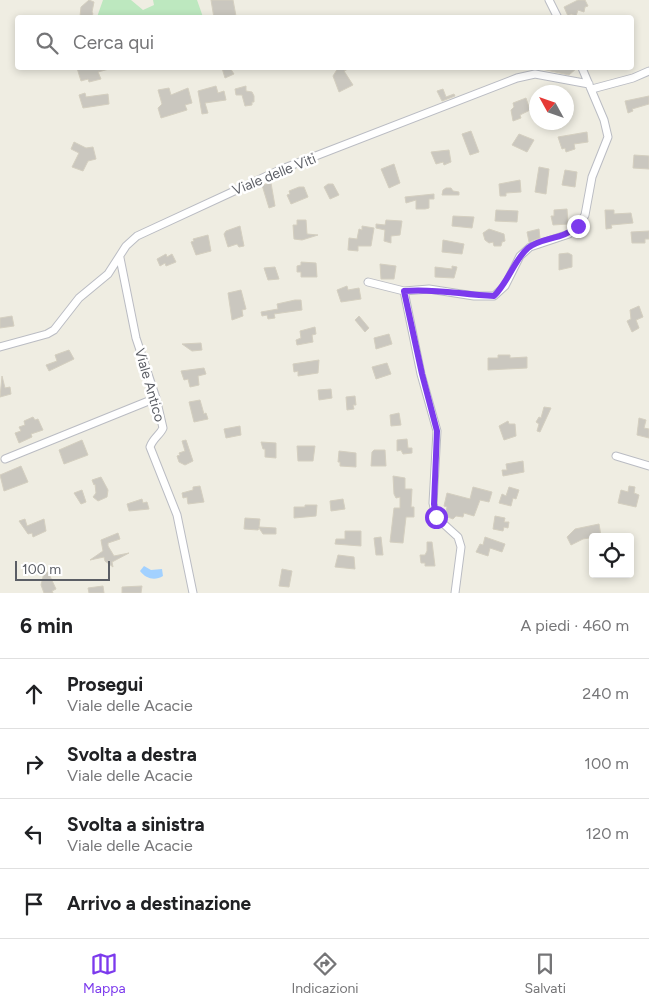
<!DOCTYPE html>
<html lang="it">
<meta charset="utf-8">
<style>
:root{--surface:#fff;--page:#f6f6f6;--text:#202124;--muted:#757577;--line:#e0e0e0;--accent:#7c3aed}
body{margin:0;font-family:Figtree,sans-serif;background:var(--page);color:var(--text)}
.controls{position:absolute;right:15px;bottom:15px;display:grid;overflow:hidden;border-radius:5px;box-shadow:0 2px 8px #0003}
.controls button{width:45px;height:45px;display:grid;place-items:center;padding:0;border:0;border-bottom:1px solid var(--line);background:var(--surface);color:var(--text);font:25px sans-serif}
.compass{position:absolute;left:529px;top:85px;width:45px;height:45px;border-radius:50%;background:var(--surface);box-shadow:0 2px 8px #0003;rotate:310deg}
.scale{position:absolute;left:15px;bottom:12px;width:95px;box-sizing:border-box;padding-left:5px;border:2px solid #5b5e65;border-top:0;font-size:14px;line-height:18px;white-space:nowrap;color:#5b5e65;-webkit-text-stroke:4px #fff;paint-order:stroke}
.stop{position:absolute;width:15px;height:15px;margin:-11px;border:4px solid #7c3aed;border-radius:50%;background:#fff}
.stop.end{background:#7c3aed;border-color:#fff;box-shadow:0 1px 5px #0008}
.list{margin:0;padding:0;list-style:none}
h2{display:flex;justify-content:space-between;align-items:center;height:65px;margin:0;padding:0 20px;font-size:21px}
h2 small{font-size:16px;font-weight:400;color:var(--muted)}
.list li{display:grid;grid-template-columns:32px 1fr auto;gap:15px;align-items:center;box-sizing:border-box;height:70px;padding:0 20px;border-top:1px solid var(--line)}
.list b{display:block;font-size:19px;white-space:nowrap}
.list p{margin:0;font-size:16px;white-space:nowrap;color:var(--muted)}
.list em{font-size:16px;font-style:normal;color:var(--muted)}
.icon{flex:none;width:28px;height:28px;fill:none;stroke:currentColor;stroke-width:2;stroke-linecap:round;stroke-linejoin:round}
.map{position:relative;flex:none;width:649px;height:593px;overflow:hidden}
.search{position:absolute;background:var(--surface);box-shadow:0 2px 8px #0003;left:15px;right:15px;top:15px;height:55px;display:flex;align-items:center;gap:12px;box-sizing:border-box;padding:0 18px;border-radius:5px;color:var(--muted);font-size:19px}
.sheet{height:345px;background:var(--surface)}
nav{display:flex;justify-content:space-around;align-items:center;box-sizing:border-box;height:70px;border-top:1px solid var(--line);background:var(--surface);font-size:14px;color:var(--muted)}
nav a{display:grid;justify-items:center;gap:2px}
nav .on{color:var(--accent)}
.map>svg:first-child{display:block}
.green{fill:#bde8bf}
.water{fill:#a2d1ff}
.building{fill:#cac7bf;stroke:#d4cfc0}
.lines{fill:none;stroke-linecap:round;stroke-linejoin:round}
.street-casing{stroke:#babcc3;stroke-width:9}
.street{stroke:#fff;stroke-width:7}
.route{stroke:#7c3aed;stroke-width:6}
.labels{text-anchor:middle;stroke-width:5;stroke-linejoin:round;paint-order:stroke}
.street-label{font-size:14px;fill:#5b5e65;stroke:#fff}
</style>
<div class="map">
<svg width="649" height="593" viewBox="0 0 649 593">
<rect width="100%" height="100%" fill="#efede2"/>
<!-- green -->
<path class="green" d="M103,0H131L143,10L154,5L153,0H197L203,17H97Z"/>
<!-- water -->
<path class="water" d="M144,566L151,570L162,569L163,576C155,581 146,579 140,571Z"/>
<!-- building -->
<path class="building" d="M89,0L94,2L92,12L93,14L90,18L80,16L81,7Z
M211,0H233L236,16L214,18Z
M578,0H585L588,6L585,7L584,12L578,10L576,16L571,14L568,16L564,7Z
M77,68H108L109,69L98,72L101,79L89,82L88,79L81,81Z
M222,68H230L234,74L225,78Z
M338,68H350L344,71L353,85L339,92L333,76Z
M537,68H577L569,75Z
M216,86L218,93L224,91L226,100L205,103L208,113L202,114L198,91Z
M246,86V91L252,92L254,96V102H252V105L245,106L242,95H236L235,89Z
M169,88L171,95L188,88L192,103L185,105L187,110L161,118L158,108L162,104L158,90Z
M443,89L446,97L454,94L455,96L442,101L437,91Z
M85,93L86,97L108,94L109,104L83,108L79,95Z
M649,96V104L632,109L633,111L628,113L625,101Z
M526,98L530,110L520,115L521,118L513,121L511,110L514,107L513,103Z
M471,131L479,152L470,155L462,134Z
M587,132L588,142L574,144L575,149L566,152L565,148L562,149L558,137Z
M519,134L534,140L527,152L512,145Z
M74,142L86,148L93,147L96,159L88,161L83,171L72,167L79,153L71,149Z
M449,150L451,162L444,165L443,162L436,164L431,152Z
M634,155L649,156V169L633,168Z
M394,164L400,183L389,188L381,169Z
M539,167L549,169L546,194L535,192Z
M565,170L577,172L575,187L562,185Z
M520,180L521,192L506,193V196H500L499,184Z
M271,183L275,206L269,208L262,185Z
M328,184H333L339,195L330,199L324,187Z
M299,187H304L308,197L291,204L287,195L290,194L289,191Z
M446,188H451L453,191L459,192V195H442L443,190Z
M434,194V199H429V208L425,209H416V200L406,203L405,197Z
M567,209L568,224L553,225L551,216H554V210Z
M496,210L518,211L517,222L495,221Z
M605,210H614V214L631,213L633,223L611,225L612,228L606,229Z
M453,216L474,217L472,228L452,226Z
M297,220H306L307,234L318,235L302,240L294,239L293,225H297Z
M386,220L402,221L400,235L391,236V243L384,241L385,230L376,228V224L385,225Z
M240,226L244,246L239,247L237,244L228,247L224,234L226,231Z
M362,226L374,228L371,246H358V251L348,250L349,238L357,239L359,229L362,230Z
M489,229L504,234L505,241L502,242L501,246H494L493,242L489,243L485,240L483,233Z
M539,229L540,238L529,242L527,232Z
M649,231V239H645V243H632L631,232Z
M208,235L211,251L196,255L191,242L194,241L193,239Z
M443,240L464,244L462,254L442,252Z
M568,253L572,255V267L559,270V254Z
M166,254L167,257L172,254L176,262L166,266L165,263L160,266L157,259Z
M301,262L316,263L317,277H301V272H297V266L301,265Z
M380,264L396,266L394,279H381Z
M452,266L457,267L454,278L435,277V267L452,269Z
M275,267L279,279L268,280L264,268Z
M347,286L348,290L359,288L361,299L341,302L337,290Z
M241,290L246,309L242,310L243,316L232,320L228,293Z
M295,300H301L302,310L274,314L275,318L268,319L267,315L262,316L261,312L278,309L277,304Z
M639,306L643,317L636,320L639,328L632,332L627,321L631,319L630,310Z
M12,316L14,326L0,328V318Z
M359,316L369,328L365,332L355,320Z
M315,327L316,334L312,335L313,342L297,345L296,340L301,338L300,331Z
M389,334L392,344L376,349L374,338Z
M201,343L202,350L192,351L182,344Z
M69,350L74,359L49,371L46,365L57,361L55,355Z
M498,355H510V358L527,357V368L488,370V358H498Z
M319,360L318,373L298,376V371L294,372L293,364Z
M387,363L391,374L376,379L372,367Z
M204,368L206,374L198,376L199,385L190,387L188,379L184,380L181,371Z
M2,376L5,388L10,387L11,394L0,397Z
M331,389L332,398L319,400L318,390Z
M355,396L356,405H353L354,409L347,410L346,397Z
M200,400L204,414L206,413L208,419L194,422L189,402Z
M544,407L551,408L540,432L537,431L539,424L536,422L539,417L541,418Z
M399,413L401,425L391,426L390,415Z
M33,417L35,420L38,419L43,430L31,434L32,437L19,443L15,433L21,431L19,427L25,425L24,421Z
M639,418L646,420L644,428L649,429V438L637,435Z
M508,421L509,424H515L516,436L504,440L499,426Z
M240,426L241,435L226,438L224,429Z
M407,439L408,448H412V453L403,454L401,450L397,451V440Z
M82,440L88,455L64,464L59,450Z
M186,440L193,461L185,465L179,462L177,456L180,455L179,453L185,451L182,441Z
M261,442L276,443V458L265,457V449H263Z
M297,446H315L313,461H298Z
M374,450H385L386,466H371L372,452Z
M339,451L356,453V467L340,466V462H338Z
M523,461L524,472L503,476L502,470H507L506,464Z
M21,466L28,482L4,491L0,475Z
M393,476L405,478V489H412L411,507H414V517H406L403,543L390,542L394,508H400V497L396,498L394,494Z
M101,477L108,490L107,497L98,501L93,497L96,493L95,484L94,485L92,480Z
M200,486L204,502L188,504L187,497L183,498L182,493L193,490V487Z
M629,486L635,487L634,493L639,495L636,507L618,503L621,490L628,492Z
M473,487L492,492L489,502L480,500L474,516L464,513L463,517L456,516L453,519L445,516L447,507L444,506L447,493L470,499Z
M509,487L519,490L516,499L513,498L511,506L499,503L502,494L506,496Z
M82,490L86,502L81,504L74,493Z
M142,499L143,503L147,502L149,509L129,511L127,504Z
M343,499L345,509L331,511L330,501Z
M305,505H317L316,516L294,518V507H305Z
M495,516L505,518L504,522H509L508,528L504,527L503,531L493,529Z
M245,518L260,519L259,527L276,528V534H263L259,528L258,530L244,529Z
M25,519L27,526L44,519L46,531L33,537L32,533L28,534L19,521Z
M599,524L601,536L583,539L571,545L567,537L575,529Z
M345,531H361V546L335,544L336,539H345Z
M118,533L120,539L108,543V546L114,556L129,553L112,562L113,567L105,561L104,557L90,560L103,551L101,540Z
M381,537L383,555H376L374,538Z
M485,537L505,544L502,552L490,548L488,556L476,552L480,544L483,545Z
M427,542H432L435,566H425V563H421L420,555H425L427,551Z
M338,555L354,557L355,569L335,567Z
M282,569L292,571L289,587L279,586Z
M48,572L56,589L52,591L53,593H44L41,585L44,573Z
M103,586L104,593H89L88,588Z
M142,586L141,593H122V587Z"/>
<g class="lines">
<!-- street casing -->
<g class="street-casing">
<path id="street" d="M549,0L558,18
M592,89L633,78L649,71
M120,258L136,338L156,398L163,428C160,435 153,438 150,447L177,515L193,593
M368,282L404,291L429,289L474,296H494L505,286L520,256L530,247L569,234L578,226L585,215L592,177L608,137L604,120L582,68
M404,291L421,374L437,431L433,503L436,517L458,537L461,547L455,593
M0,347L47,334L54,330L79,298L108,274L126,246L137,236L282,169L517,78L535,74L589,84
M616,456L649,466
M5,459L156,398"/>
</g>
<!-- street -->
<use href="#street" class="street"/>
</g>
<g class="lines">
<!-- route -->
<path class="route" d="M436,517L434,504L437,431L422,374L404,291C436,288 462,295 494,296C509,281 514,260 528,248C541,237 563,240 578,226"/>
</g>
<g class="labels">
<!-- street labels -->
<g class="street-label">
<text transform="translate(274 174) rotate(-22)" y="5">Viale delle Viti</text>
<text transform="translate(150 385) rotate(74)" y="5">Viale Antico</text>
</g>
</g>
</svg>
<div class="controls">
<button><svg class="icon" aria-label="locate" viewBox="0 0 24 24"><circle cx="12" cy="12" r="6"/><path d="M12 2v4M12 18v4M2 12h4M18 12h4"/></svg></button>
</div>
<svg class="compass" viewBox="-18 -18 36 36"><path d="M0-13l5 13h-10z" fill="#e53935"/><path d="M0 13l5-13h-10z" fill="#757577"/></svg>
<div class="scale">100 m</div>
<div class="stop" style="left:436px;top:517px"></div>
<div class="stop end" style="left:578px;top:226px"></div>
<div class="search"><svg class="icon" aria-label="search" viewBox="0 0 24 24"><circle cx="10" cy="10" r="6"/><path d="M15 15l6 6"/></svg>Cerca qui</div>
</div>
<section class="sheet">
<h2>6 min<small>A piedi · 460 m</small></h2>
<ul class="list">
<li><svg class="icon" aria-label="ahead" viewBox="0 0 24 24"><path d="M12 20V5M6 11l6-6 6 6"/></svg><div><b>Prosegui</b><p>Viale delle Acacie</p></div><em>240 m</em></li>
<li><svg class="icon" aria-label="right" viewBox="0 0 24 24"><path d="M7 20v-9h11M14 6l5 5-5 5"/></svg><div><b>Svolta a destra</b><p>Viale delle Acacie</p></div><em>100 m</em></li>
<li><svg class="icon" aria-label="left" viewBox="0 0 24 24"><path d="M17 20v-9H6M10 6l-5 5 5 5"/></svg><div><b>Svolta a sinistra</b><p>Viale delle Acacie</p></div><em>120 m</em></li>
<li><svg class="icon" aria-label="arrive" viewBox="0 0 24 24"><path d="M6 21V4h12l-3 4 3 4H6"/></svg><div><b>Arrivo a destinazione</b></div></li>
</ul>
</section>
<nav>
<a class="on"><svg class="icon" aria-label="map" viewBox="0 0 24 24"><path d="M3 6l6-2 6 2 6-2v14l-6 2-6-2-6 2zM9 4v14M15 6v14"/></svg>Mappa</a>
<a><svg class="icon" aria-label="directions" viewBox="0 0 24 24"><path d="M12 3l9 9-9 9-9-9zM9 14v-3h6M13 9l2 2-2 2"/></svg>Indicazioni</a>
<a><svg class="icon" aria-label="saved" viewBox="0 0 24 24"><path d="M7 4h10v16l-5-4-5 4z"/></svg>Salvati</a>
</nav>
